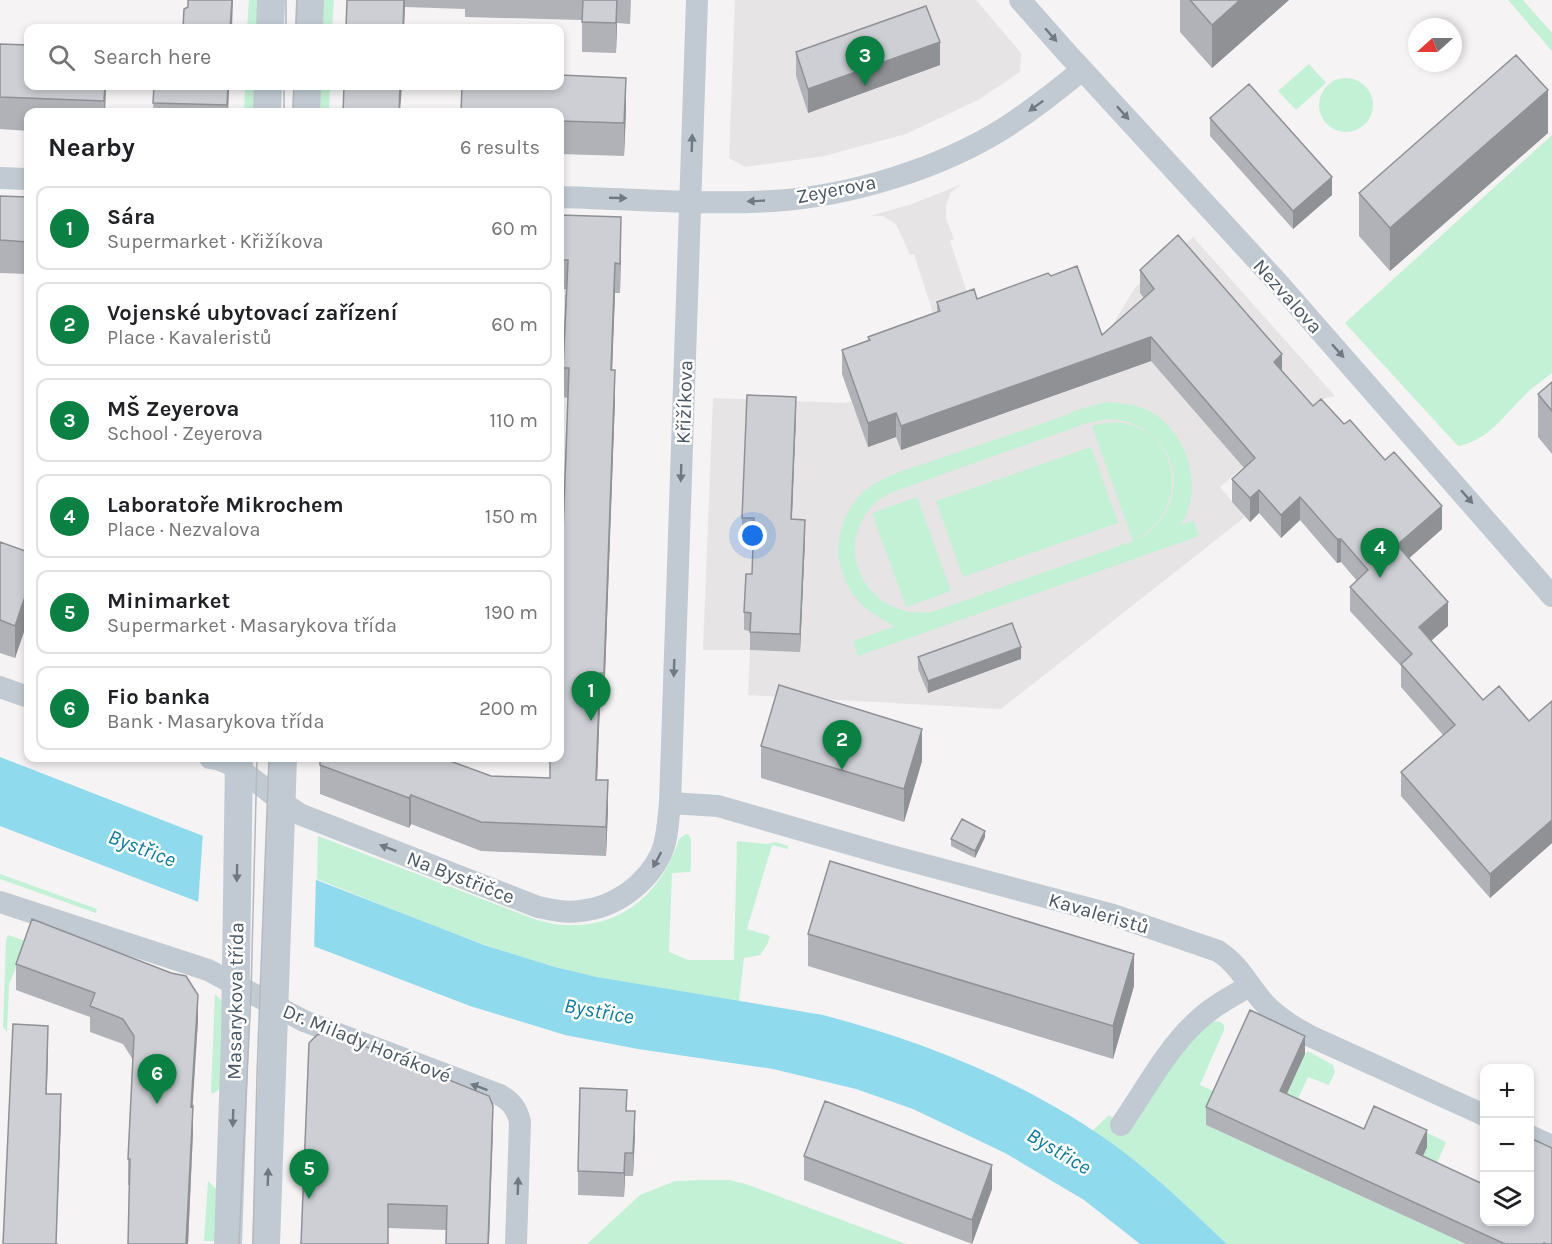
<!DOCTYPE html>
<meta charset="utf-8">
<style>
:root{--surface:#fff;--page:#f6f6f6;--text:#202124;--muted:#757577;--line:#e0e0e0;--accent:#0b8043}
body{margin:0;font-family:Karla,sans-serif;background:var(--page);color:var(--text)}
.controls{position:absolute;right:18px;bottom:18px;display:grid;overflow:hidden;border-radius:12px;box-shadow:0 3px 9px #0003}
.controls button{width:54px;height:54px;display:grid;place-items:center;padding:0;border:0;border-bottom:2px solid var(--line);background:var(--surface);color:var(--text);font:30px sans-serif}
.compass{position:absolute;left:1408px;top:18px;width:54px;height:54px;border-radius:50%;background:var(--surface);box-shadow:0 3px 9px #0003;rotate:249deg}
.you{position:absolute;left:753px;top:536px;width:21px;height:21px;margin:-15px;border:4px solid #fff;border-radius:50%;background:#1a73e8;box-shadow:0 0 0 9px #1a73e833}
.badge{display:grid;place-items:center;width:39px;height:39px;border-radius:50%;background:var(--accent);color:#fff;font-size:20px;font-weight:700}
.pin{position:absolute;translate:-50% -50px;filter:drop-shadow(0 2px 3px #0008)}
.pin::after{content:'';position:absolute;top:32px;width:21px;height:18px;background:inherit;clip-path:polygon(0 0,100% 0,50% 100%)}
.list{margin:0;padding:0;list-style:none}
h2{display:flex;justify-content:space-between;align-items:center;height:78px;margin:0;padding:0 24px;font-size:26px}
h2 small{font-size:20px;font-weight:400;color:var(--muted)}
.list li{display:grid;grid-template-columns:39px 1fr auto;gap:18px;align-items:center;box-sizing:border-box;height:84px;margin:0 12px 12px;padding:0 12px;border:2px solid var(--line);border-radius:12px}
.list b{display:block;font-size:22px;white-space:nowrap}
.list p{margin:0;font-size:20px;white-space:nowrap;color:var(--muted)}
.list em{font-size:20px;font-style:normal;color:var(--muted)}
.icon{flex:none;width:33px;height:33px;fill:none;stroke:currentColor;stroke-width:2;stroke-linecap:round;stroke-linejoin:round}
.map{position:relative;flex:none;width:1552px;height:1244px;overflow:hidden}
.search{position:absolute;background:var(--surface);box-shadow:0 3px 9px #0003;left:24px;top:24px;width:540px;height:66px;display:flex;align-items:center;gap:15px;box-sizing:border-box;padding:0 21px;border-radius:12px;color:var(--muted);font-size:22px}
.panel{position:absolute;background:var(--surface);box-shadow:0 3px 9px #0003;left:24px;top:108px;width:540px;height:654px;border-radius:12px}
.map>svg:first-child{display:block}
.education{fill:#e6e4e5}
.green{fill:#c3f1d5;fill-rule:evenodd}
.water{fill:#90daee}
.pier{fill:#f5f3f3}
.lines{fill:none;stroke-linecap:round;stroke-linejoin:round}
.minor{stroke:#c1cad2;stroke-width:22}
.tertiary{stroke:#c1cad2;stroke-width:28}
.tram{stroke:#b5b8bd;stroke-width:1.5}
.wall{fill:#b0b2b7}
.shaded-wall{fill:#909195}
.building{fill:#cdcfd5;stroke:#909195;stroke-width:1.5}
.oneway{fill:#6e7983}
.labels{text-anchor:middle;stroke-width:5;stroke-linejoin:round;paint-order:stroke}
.street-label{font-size:20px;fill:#4a5661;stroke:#fff}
.water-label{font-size:21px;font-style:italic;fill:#0c7c9b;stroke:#fff}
</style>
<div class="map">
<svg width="1552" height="1244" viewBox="0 0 1552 1244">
<rect width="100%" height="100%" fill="#f5f3f3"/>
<!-- education -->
<path class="education" d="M735,0H976L1021,53L1020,72L978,100L906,134L824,156L745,167L729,158Z
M962,184L951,192L949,197L946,205V219L954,239L950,241L977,322L1094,337L1108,332L1135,288L1193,237L1335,396L1326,398L1313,405L1220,487L1245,517L1001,709L748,695L750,650H703L713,398L845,403L852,401L940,335L914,254L910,255L896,224L883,216H870L912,204Z"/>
<!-- green -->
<path class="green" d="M249,0H264L263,28H247Z
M317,0H334L332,28H316Z
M1508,0H1523L1552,33V51Z
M1309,64L1326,83L1296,110L1278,91Z
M1319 105a27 27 0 1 1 54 0a27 27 0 1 1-54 0Z
M245,86H261L260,112H244Z
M313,86H330L329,112H312Z
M1552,135V373C1542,381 1531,388 1522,398C1503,417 1487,441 1458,446L1345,323Z
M1106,402C1120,403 1133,404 1147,410C1187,429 1206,489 1180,525L1194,521L1199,536L858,656L853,641L895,626C864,611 846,595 839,559C836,538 844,513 859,496C880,475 913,468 941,458C988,442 1036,427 1083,408ZM1108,419C1164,420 1196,481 1157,524C1151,531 1144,537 1135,540C1205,501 1168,403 1092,426L1133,541L932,612C871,621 829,552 873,505C880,497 891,493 901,489L1087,423Z
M1091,447L1118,523L963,577L936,501Z
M917,497L951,591L906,607L872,513Z
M686,834L689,835L691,840V868L690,872L672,873L669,952L688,960H734L737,841L766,844L776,842L788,846V849L772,845L747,929L770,936L767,945L760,955L744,958L739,1001C678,991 615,984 556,967C474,945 395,910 317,879L318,836L537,920C546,922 556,925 565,925C622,929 663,891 679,839Z
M0,874L97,909L96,913L0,879Z
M8,935L23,940L25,944L9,985L7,1032L3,1027L6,941Z
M215,994L223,1002V1086L213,1094L211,1092Z
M1216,1021L1221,1022L1224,1025V1030L1200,1085L1220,1094L1206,1125L1466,1244H1227C1184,1203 1141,1164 1092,1131L1109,1115L1127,1128L1198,1030L1206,1024Z
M1308,1051L1333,1065L1335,1072L1329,1085L1308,1077L1294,1107L1280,1109L1305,1054Z
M1416,1127L1446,1142L1434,1170L1416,1171Z
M704,1180H729L749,1185L906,1244H587L640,1195L675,1181Z
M208,1181L222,1195L220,1241H204Z"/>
<!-- water -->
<path class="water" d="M0,757L484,945L555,967L597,977L823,1015C927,1042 1034,1085 1121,1150C1159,1179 1192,1211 1227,1244H1140L1084,1200L1007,1154L913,1109L856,1089L773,1069L638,1049L565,1035L470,1006L0,826Z"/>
<!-- pier -->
<path class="pier" d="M203,832L316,876L314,950L198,905Z"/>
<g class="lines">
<!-- minor -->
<path class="minor" d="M1020,0L1066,52L1279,284L1552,596
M0,178L28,179
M560,197C630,199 702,205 773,201C850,196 940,169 1006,127C1032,110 1058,90 1082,70
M0,687L28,697
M210,758C239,760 275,801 302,815L538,907C552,910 565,913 580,911C614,908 646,885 661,854C668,838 668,820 670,803L697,0
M670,803L718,806L888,855L1113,915L1218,951C1239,964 1248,985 1264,1003C1277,1017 1293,1027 1310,1036L1484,1115
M0,902L208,970L304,1021L500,1095C512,1102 517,1109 520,1122L516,1244
M1121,1125C1144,1092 1166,1050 1195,1023C1211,1007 1231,997 1249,986
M1530,1136L1552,1146"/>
<!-- tertiary -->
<path class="tertiary" d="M270,28L271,0
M309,28L310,0
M267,112L268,86
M306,112L307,86
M228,1244L235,1038L239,758
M266,1244L283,758"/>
<!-- tram -->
<path class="tram" d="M286,28V0
M296,28L297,0
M284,112V86
M293,112L294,86
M239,1244L251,993L257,758
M253,1244L257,1075L269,758"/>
</g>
<!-- wall -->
<path class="wall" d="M347,0H631L630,24L617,23L616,53L582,52V20L465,17V9L405,7L404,28H346Z
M1180,0H1289L1212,68L1180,32Z
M0,44L106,86L105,112H28V131L0,129Z
M796,52L940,65L808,113L796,76Z
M154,86H229L228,112H153Z
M626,110L624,156L560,154V112Z
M1210,118L1332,195L1293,229L1210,136Z
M1548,133L1390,271L1359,236V193Z
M0,196L28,197V274L0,273Z
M560,215L621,246L620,293H615L612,370L615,399L604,703H600L597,780L608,809L606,856L481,851L411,824L409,828L320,794V758L491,776L550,778L560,758L568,398L563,397V368L566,289H560Z
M1140,270L1282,371L1313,406L1442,529L1409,558L1448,626L1431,641L1483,700L1529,721L1552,701V843L1490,898L1401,796V772L1443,735L1401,687V666L1350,611V587L1357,581L1341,562L1337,563L1300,520L1281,538L1259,513L1250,522L1232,502V479L1244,468L1151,361L901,450L896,437L868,447L842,374V350L868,340V337L937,313V302L977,299L1102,335L1144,298L1140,293Z
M1552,382V454L1538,437V394Z
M796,415L792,519L805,538L800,652L750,650V631L744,630V612L752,574L754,536H742V518Z
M0,542L28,552V620L15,658L0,653Z
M918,657L1021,659L928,693L918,669Z
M761,746L922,761L904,822L761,778Z
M985,837L975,858L951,846V839Z
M808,934L1134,986L1113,1059L808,966Z
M16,964L198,1020L192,1106L193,1131L188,1244H128L129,1185H128V1159L133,1060L123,1044L90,1032V1017L16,990Z
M317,1035L493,1130L446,1230L388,1228Z
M1305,1054L1287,1094L1364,1129L1427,1147L1423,1156L1552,1244H1466L1206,1125V1107Z
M627,1111L635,1134L633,1176H625L624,1197L578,1195V1171Z
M804,1156L992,1189L972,1244L804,1180Z"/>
<!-- shaded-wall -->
<path class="shaded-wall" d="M232,0H233L232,28H230Z
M404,0H405L404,28H403Z
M617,0V23L616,53V23Z
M1240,0H1289L1212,68V25Z
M940,42V65L808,113V89Z
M626,78V110L624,156V123Z
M105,86H106L105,112H104Z
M228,86H229L228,112H227Z
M400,86H402L400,112H399Z
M1548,90V133L1390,271V228Z
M1332,177V195L1293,229V211Z
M621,217V246L620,293V264Z
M615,263V293L611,399V370Z
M1151,337V361L901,450V426Z
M1282,354V377L1274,362Z
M615,370V399L604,703V673Z
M796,397V415L791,537V519Z
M896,413V437L868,447V423Z
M1259,490V513L1250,522V498Z
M1300,497V520L1281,538V515Z
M1442,506V529L1397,569V545Z
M805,520V538L800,652V634Z
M1337,539H1341V562L1337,563Z
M28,588V620L15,658V626Z
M1448,602V626L1419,651V627Z
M1021,647V659L928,693V681Z
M600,673V703L596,809V780Z
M922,729V761L904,822V789Z
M608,780V809L606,856V827Z
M411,795V824L409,828V798Z
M1552,820V843L1490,898V874Z
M985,831V837L975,858V851Z
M1134,954V986L1113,1059V1026Z
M198,995V1020L191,1132V1107Z
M48,1026V1052L46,1119V1094Z
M1305,1036V1054L1280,1108V1091Z
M61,1094V1120L56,1244Z
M193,1106V1131L188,1244H186Z
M493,1106V1130L489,1244H488Z
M635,1111V1134L633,1176V1153Z
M1427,1130V1147L1416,1171V1153Z
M625,1153V1176L624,1197V1173Z
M992,1165V1189L972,1244V1220Z"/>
<!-- building -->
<path class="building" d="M188,0H232L230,28H183L184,9L188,7Z
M347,0H404L403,28H346Z
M583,0H617L616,23L582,22Z
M1190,0H1240L1212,25Z
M926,6L940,42L808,89L796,52Z
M0,44L28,45V86H105L104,101L0,97Z
M1516,55L1548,90L1390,228L1359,193Z
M560,75L626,78L624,123L560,121V112H461L462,86H560Z
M1249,84L1332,177L1293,211L1210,118Z
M154,86H228L227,105L153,103Z
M344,86H400L399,112H343Z
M0,196L28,197V242L0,240Z
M560,215L621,217L620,264L615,263L611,370H615L604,673H600L596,780H608L606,827L481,822L411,795L409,798L320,765V758H442L491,776L550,778V758H560V615L569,368H563L568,260H560Z
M1178,235L1282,354L1274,362L1313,406L1321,399L1344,424L1350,420L1385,460L1394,452L1442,506L1397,545L1448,602L1419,627L1483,700L1499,686L1529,721L1552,701V820L1490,874L1401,772L1455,725L1401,664L1412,654L1350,587L1368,570L1341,539H1337L1300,497L1281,515L1259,490L1250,498L1232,479L1255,458L1151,337L901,426L896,413L868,423L842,350L870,340L868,337L940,311L937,302L974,289L977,299L1048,273L1051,276L1077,266L1102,335L1154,289L1140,270Z
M1552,382V411L1538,394Z
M747,395L796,397L791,519L805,520L800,634L750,632L751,613L744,612L746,574H752L754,518H742Z
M0,542L28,552V588L15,626L0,620Z
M1012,623L1021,647L928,681L918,657Z
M779,685L922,729L904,789L761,746Z
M962,819L985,831L975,851L951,839Z
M830,861L1134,954L1113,1026L808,934Z
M32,919L171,973L186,976L198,995L191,1107L193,1106L186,1244H128L130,1159H128L134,1036L123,1019L90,1006L95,993L16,964Z
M1250,1010L1305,1036L1280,1091L1364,1129L1374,1106L1427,1130L1416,1153L1485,1185V1221H1530V1138L1552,1148V1244H1546L1544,1243L1543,1244H1505L1206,1107Z
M13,1024L48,1026L46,1094H61L56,1244H58H3Z
M327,1031L489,1096L493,1106L488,1244H446L447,1206L388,1204V1244H301L309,1043L317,1035Z
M580,1088L627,1090L626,1111H635L633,1153H625L624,1173L578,1171Z
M825,1101L992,1165L972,1220L804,1156Z"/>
<!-- one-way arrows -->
<defs><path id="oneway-solid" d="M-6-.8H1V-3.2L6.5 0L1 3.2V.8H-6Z" transform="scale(1.5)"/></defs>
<g class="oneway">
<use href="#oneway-solid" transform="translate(1051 35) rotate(49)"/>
<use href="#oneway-solid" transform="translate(1036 106) rotate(144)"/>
<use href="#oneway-solid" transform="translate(1123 113) rotate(48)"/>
<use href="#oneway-solid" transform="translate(692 143) rotate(-88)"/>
<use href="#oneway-solid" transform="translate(618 198) rotate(2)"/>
<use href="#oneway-solid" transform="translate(756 201) rotate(177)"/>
<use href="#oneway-solid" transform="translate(1338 351) rotate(48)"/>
<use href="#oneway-solid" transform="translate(681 473) rotate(92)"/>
<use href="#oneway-solid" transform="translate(1467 497) rotate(49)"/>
<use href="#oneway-solid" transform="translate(674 668) rotate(92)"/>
<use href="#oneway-solid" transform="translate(388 848) rotate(-159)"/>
<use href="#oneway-solid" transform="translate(657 860) rotate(118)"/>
<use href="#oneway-solid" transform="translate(237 873) rotate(91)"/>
<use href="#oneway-solid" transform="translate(479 1087) rotate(-160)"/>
<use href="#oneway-solid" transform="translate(233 1118) rotate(92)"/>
<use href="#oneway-solid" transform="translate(268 1177) rotate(-88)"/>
<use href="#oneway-solid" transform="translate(518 1186) rotate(-88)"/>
</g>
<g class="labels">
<!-- street labels -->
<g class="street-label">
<text transform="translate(836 189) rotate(-11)" y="7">Zeyerova</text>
<text transform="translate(1288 296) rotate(48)" y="7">Nezvalova</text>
<text transform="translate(684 402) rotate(-88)" y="7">Křižíkova</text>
<text transform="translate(461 877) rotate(21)" y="7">Na Bystřičce</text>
<text transform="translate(1099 913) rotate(16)" y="7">Kavaleristů</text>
<text transform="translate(235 1001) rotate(-89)" y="7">Masarykova třída</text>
<text transform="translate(367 1043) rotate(22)" y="7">Dr. Milady Horákové</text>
</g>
<!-- water labels -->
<g class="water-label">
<text transform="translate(142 848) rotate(21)" y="7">Bystřice</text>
<text transform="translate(599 1011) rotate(10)" y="7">Bystřice</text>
<text transform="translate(1059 1151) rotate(31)" y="7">Bystřice</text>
</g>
</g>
</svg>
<div class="controls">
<button>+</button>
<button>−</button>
<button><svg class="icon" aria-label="layers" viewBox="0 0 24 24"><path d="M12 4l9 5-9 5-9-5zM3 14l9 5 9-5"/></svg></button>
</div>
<svg class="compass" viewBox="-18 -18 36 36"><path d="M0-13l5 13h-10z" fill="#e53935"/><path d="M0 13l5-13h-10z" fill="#757577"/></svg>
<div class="you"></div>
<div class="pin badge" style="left:591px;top:721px">1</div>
<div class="pin badge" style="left:842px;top:770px">2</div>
<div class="pin badge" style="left:865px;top:86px">3</div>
<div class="pin badge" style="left:1380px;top:578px">4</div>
<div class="pin badge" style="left:309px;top:1199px">5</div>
<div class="pin badge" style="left:157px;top:1104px">6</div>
<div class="search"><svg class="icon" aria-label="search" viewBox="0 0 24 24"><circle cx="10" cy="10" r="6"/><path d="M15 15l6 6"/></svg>Search here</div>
<section class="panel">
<h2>Nearby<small>6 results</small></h2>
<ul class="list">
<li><span class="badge">1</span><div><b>Sára</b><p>Supermarket · Křižíkova</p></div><em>60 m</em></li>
<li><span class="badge">2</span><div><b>Vojenské ubytovací zařízení</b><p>Place · Kavaleristů</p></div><em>60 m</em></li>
<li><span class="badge">3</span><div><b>MŠ Zeyerova</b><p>School · Zeyerova</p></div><em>110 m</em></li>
<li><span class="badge">4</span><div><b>Laboratoře Mikrochem</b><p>Place · Nezvalova</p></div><em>150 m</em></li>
<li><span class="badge">5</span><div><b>Minimarket</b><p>Supermarket · Masarykova třída</p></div><em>190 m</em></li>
<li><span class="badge">6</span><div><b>Fio banka</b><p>Bank · Masarykova třída</p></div><em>200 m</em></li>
</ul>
</section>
</div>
